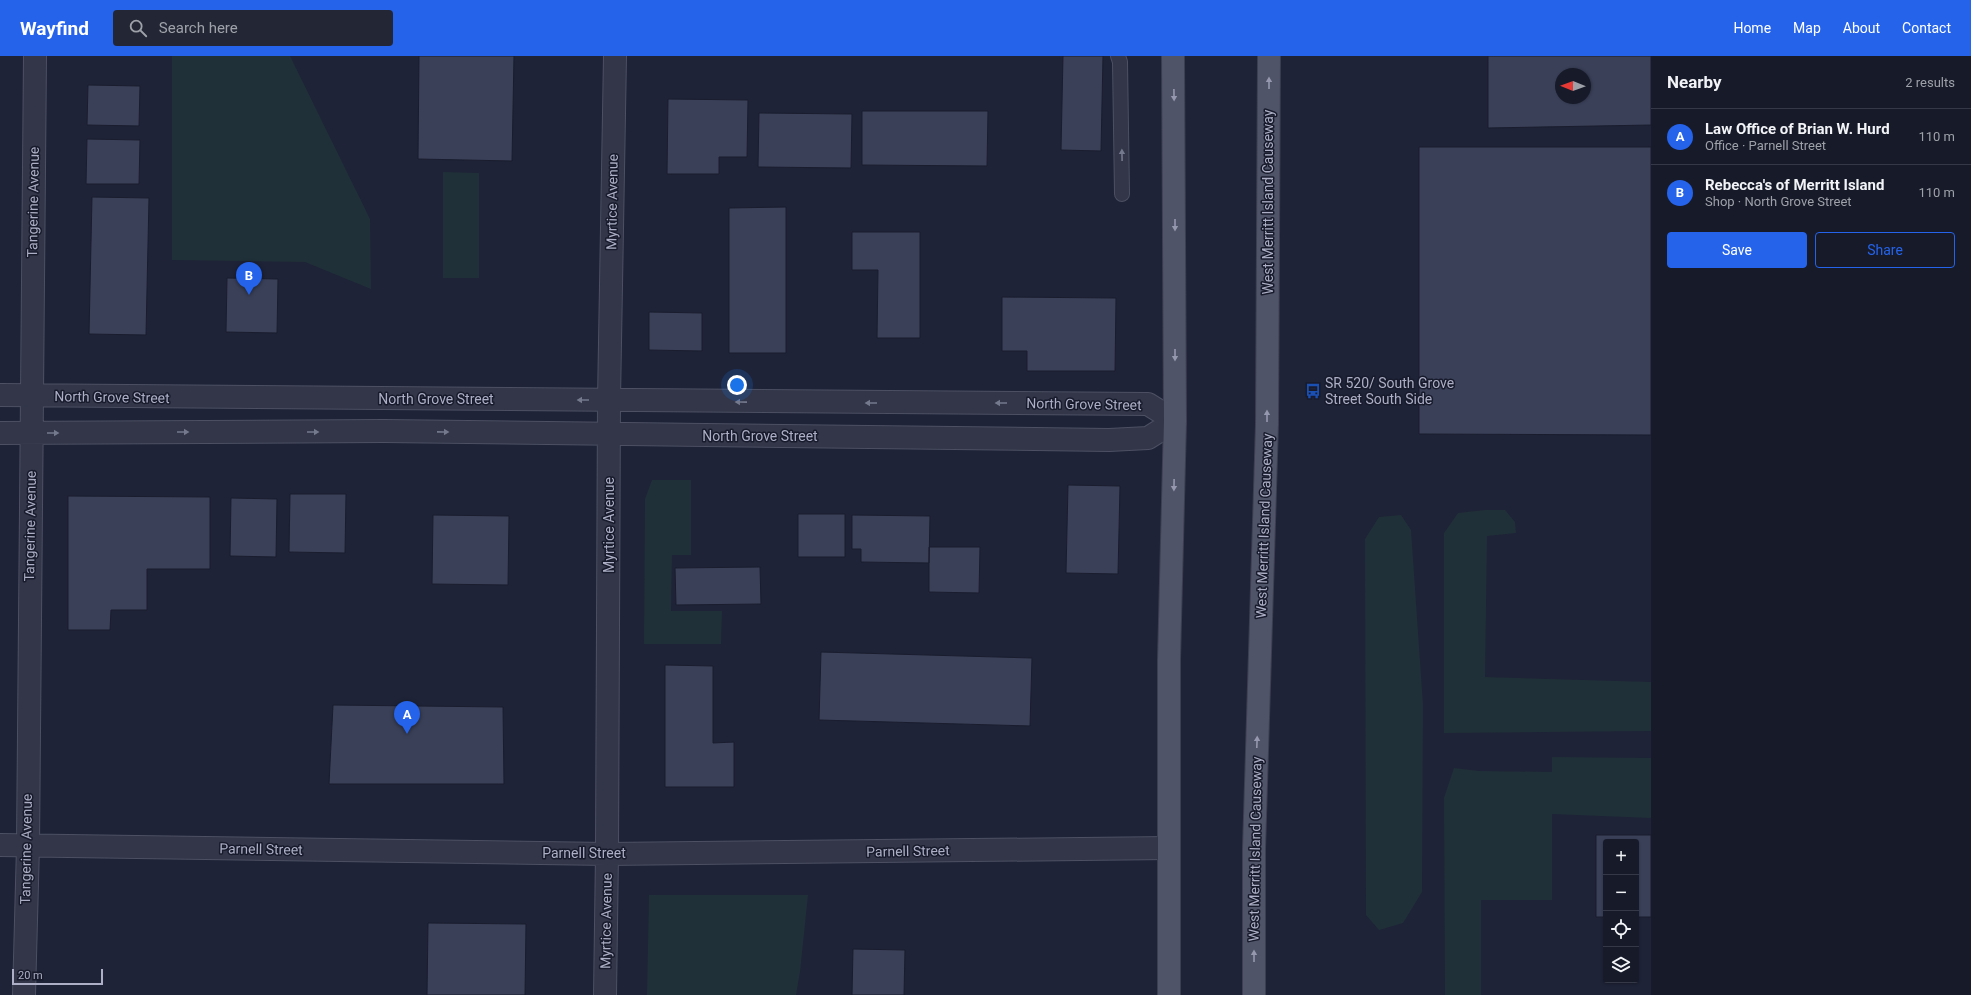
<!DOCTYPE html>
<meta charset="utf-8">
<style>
:root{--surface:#161a29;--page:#232735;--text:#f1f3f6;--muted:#9ea1a8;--line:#353846;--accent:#2563eb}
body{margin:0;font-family:Roboto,sans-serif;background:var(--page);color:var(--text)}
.controls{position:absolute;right:12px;bottom:12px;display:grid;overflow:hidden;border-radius:4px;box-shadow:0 1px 3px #0004}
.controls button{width:36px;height:36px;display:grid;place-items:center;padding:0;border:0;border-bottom:1px solid var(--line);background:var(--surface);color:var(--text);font:20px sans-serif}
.compass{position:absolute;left:1555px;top:12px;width:36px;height:36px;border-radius:50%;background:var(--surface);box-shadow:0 1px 3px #0004;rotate:271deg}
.scale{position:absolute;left:12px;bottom:10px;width:91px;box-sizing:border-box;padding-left:4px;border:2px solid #acafc5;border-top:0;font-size:11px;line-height:14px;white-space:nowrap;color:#acafc5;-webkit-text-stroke:3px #181b2c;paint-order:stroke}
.you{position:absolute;left:737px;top:329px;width:14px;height:14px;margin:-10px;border:3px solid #fff;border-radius:50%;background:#1a73e8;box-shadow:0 0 0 6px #1a73e833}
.badge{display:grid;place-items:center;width:26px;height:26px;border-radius:50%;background:var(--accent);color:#fff;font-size:13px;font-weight:700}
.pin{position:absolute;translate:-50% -33px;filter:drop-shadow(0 1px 2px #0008)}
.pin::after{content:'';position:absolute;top:21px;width:14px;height:12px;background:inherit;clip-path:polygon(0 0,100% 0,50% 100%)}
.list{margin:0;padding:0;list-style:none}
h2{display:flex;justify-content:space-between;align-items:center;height:52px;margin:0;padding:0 16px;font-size:17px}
h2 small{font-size:13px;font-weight:400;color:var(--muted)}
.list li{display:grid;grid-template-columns:26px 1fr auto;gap:12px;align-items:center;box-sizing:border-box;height:56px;padding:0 16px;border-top:1px solid var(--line)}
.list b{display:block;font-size:15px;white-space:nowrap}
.list p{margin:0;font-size:13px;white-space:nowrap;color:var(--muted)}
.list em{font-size:13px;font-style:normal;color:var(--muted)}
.actions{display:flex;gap:8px;padding:12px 16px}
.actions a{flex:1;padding:9px 0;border:1px solid var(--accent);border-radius:4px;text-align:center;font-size:14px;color:var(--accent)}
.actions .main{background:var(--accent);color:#fff}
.icon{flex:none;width:22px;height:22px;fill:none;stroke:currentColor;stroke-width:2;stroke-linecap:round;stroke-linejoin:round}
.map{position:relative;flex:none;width:1651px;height:939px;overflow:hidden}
header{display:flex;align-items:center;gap:24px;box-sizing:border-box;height:56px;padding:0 20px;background:var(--accent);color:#fff}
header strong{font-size:19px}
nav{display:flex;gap:22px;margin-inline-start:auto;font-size:14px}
.search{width:280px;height:36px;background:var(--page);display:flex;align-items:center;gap:10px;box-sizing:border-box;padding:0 14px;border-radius:4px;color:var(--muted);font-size:15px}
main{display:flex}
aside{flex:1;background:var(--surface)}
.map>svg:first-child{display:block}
.green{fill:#203038}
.building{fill:#3a4058;stroke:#1a1d2e;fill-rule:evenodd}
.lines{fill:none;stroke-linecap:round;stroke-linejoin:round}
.service-casing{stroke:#4d5063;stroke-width:16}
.minor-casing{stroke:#4d5063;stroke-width:24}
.primary-casing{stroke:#3c3f51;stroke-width:24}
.service{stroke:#323648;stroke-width:14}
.minor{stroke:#323648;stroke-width:22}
.primary{stroke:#505468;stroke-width:22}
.oneway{fill:#9598ae}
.oneway2{fill:#75798d}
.labels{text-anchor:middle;stroke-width:3;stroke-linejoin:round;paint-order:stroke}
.street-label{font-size:14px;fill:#acafc5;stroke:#181b2c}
.poi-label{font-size:14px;fill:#acafc5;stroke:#181b2c;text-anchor:start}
</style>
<header>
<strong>Wayfind</strong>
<div class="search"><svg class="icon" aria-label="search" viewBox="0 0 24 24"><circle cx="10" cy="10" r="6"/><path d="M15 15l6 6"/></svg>Search here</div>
<nav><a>Home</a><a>Map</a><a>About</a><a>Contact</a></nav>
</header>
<main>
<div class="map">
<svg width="1651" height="939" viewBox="0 0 1651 939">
<rect width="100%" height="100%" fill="#1e2337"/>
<!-- green -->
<path class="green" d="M172,0H290L370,163L371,233L305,206L172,204Z
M443,116L479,117V222H443Z
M652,424H691V499H672L671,555H722L721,588H644L645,443Z
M1485,454H1505L1515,466L1516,477L1487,480L1485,621L1651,626V675L1444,677V477L1458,457Z
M1401,459L1411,474L1423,649L1422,836L1403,867L1379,874L1366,859L1365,483L1379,461Z
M1552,701L1651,702V762L1552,758V844H1481V939H1445L1444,742L1454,712L1479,715L1552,716Z
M649,839H808L800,916L796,939H647Z"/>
<!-- building -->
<path class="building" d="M419,0H514L512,105L418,103Z
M1063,0H1103L1101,95L1061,94Z
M1488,0H1651V69L1488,72ZM1561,18H1585V42H1561Z
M88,29L140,30L139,70L87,69Z
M668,43L748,44L747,101H719V118H667Z
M862,55H988L987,110L862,109Z
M759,57L852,58L851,112L758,111Z
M87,83L140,84L139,128H86Z
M1419,91H1651V379L1419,378Z
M92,141L149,142L146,279L89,278Z
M786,151V297H729V152Z
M852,176H920V282H877L878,214H852Z
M227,222L278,223L277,277L226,276Z
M1002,241L1116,242L1115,315H1027V295H1002Z
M649,256L702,257V295L649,294Z
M1068,429L1120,430L1118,518L1066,517Z
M290,438H346L345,497L289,496Z
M68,440L210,441V513H147V554H111L110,574H68Z
M231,442L277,443L276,501L230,500Z
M798,458H845V501H798Z
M433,459L509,460L508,529L432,528Z
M852,459L930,460L929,507L861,506V493H852Z
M929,491H980L979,537L929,536Z
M760,511L761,548L676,549L675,512Z
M821,596L1032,602L1030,670L819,664Z
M665,609L713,610V687L734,686V731H665Z
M333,649L503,651L504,728H329Z
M1596,779H1651V861H1636V786H1606V861H1596Z
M428,867L526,868L525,939H427Z
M853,893L905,894L904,939H852Z"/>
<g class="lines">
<!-- service casing -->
<g class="service-casing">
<path id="service" d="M1118,0L1120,6L1122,138"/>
</g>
<!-- minor casing -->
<g class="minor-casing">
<path id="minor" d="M0,339L1148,348L1175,365L1148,382L1109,384L384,375L0,377
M0,789L607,798L1169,792
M24,939L28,790L35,0
M605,939L607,798L609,344L615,0"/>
</g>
<!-- primary casing -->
<g class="primary-casing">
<path id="primary" d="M1169,939V604L1175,365L1173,0
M1254,939V793L1267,368L1269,0"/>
</g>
<!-- service -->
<use href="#service" class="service"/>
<!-- minor -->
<use href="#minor" class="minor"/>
<!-- primary -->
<use href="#primary" class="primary"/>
</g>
<!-- one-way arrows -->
<defs><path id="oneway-solid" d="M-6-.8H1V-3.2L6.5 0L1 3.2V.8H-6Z"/></defs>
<g class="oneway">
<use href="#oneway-solid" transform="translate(1269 27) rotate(-90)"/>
<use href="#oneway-solid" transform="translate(1174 39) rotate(89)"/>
<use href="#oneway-solid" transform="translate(1175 169) rotate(90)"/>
<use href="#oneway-solid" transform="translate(1175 299) rotate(90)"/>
<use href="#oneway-solid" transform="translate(1267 360) rotate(-90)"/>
<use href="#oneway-solid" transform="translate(1174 429) rotate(91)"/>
<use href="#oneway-solid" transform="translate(1257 686) rotate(-88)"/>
<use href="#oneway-solid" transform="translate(1254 900) rotate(-90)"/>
</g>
<g class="oneway2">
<use href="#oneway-solid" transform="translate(1122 99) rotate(-91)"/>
<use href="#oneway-solid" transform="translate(583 344) rotate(-180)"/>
<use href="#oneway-solid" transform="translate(741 346) rotate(-179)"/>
<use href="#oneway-solid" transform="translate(871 347) rotate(180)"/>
<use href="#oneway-solid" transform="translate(1001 347) rotate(-180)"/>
<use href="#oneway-solid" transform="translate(183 376)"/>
<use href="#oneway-solid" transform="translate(313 376)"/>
<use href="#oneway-solid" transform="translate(443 376) rotate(1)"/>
<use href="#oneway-solid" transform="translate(53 377)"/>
</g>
<!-- icons -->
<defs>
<g id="bus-bare" transform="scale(1.2)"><path d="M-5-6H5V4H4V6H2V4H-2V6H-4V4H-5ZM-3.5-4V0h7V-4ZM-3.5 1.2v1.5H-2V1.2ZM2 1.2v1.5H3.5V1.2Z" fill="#1a4fb4" stroke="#181b2c" stroke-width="2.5" paint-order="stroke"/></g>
</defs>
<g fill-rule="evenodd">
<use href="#bus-bare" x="1313" y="335"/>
</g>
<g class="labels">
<!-- street labels -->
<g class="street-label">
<text transform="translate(33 146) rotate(-89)" y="5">Tangerine Avenue</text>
<text transform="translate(612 146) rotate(-89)" y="5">Myrtice Avenue</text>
<text transform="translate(1268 146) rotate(-90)" y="5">West Merritt Island Causeway</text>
<text transform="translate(112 341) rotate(1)" y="5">North Grove Street</text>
<text x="436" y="348">North Grove Street</text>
<text transform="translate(1084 348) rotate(1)" y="5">North Grove Street</text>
<text x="760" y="385">North Grove Street</text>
<text transform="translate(609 469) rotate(-90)" y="5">Myrtice Avenue</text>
<text transform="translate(30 470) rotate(-89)" y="5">Tangerine Avenue</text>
<text transform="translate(1264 470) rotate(-88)" y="5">West Merritt Island Causeway</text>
<text transform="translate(26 793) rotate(-89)" y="5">Tangerine Avenue</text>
<text transform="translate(261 793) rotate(1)" y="5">Parnell Street</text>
<text transform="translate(1255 793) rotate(-89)" y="5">West Merritt Island Causeway</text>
<text transform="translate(908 795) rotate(-1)" y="5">Parnell Street</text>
<text x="584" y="802">Parnell Street</text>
<text transform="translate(606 865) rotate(-89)" y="5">Myrtice Avenue</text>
</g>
<!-- poi labels -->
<g class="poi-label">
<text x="1325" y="332">SR 520/ South Grove<tspan x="1325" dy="16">Street South Side</tspan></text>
</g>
</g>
</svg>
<div class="controls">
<button>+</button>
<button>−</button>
<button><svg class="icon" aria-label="locate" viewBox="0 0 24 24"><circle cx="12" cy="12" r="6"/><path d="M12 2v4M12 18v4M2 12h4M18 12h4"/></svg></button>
<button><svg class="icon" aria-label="layers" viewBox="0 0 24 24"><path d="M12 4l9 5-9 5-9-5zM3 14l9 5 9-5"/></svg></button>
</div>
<svg class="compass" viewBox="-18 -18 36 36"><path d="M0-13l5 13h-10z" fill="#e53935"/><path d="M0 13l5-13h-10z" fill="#9ea1a8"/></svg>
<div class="scale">20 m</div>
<div class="you"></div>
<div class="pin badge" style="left:407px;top:678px">A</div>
<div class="pin badge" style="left:249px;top:239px">B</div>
</div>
<aside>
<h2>Nearby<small>2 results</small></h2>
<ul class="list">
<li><span class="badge">A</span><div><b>Law Office of Brian W. Hurd</b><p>Office · Parnell Street</p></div><em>110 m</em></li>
<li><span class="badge">B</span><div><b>Rebecca's of Merritt Island</b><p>Shop · North Grove Street</p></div><em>110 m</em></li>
</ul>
<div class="actions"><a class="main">Save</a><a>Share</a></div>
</aside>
</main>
